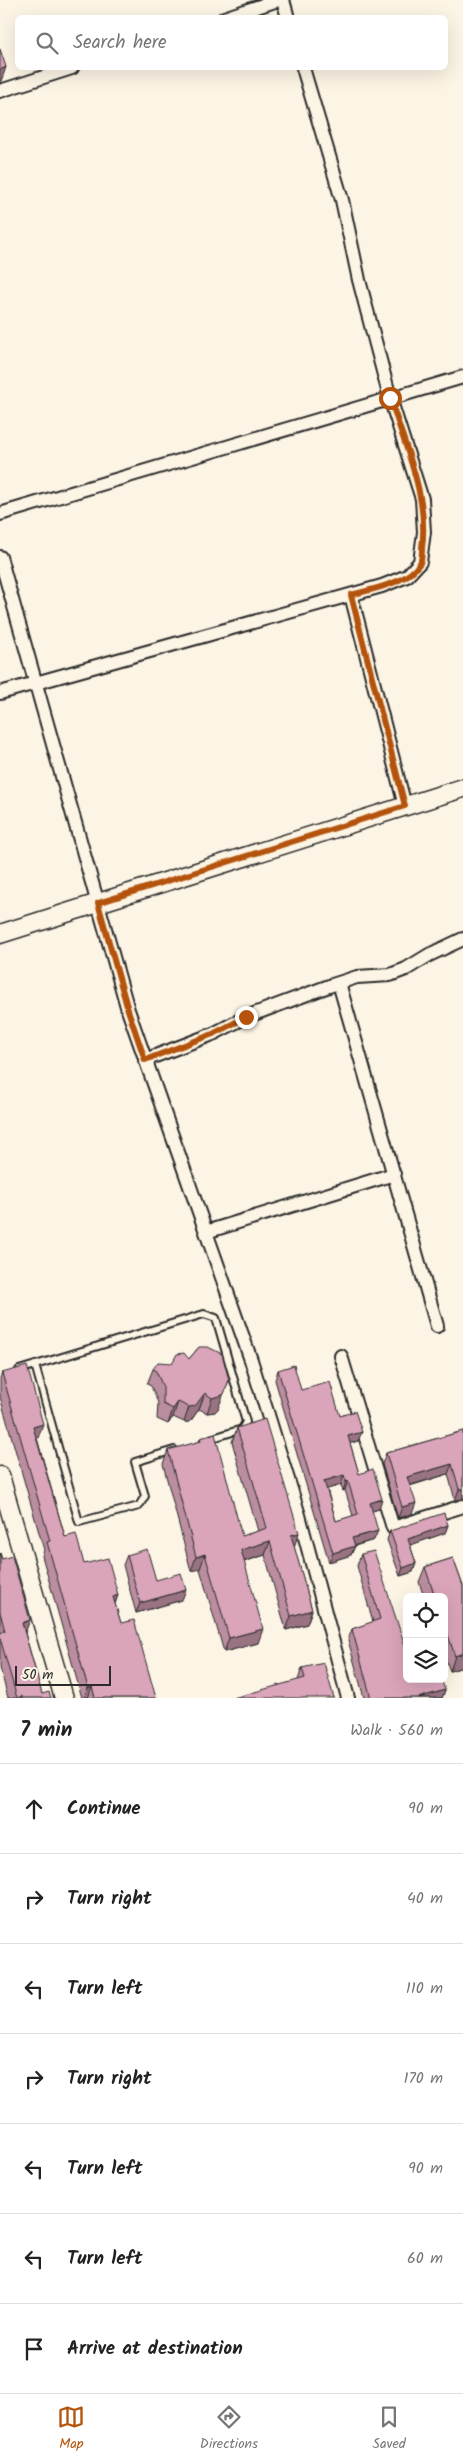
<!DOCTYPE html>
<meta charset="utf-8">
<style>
:root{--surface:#fff;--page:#f6f6f6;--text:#222;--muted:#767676;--line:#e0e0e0;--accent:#b45309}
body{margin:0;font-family:Kalam,sans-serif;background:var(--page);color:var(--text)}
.controls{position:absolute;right:15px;bottom:15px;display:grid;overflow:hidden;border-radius:8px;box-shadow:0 5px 20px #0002}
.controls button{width:45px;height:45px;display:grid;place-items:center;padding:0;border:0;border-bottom:1px solid var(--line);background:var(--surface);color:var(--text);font:25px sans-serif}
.scale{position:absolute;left:15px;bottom:12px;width:96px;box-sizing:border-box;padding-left:5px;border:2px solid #2b2b2b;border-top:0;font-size:14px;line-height:18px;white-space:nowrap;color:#2b2b2b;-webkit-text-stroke:4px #fcf5e5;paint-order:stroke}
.stop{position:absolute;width:15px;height:15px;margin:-11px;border:4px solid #b45309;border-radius:50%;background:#fff}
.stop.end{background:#b45309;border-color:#fff;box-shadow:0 1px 5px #0008}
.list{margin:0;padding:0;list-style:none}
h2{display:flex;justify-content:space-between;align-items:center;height:65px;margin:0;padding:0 20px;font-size:21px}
h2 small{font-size:16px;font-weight:400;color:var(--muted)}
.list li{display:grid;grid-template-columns:32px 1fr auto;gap:15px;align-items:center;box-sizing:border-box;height:90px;padding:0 20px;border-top:1px solid var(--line)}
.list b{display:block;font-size:19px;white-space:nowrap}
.list em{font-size:16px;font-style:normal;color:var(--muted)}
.icon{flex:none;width:28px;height:28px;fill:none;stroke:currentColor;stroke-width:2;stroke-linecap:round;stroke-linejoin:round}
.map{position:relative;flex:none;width:463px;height:1698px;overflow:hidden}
.search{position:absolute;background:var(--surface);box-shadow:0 5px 20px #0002;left:15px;right:15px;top:15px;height:55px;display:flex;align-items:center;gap:12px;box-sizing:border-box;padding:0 18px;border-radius:8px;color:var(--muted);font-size:19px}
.sheet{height:695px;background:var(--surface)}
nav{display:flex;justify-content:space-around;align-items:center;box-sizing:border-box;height:70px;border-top:1px solid var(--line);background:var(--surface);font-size:14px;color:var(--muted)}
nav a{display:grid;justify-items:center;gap:2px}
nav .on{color:var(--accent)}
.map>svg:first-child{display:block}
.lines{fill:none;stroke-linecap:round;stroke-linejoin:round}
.lane-casing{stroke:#2b2b2b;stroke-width:10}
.street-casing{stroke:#2b2b2b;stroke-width:16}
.secondary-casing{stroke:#2b2b2b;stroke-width:21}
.lane{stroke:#fcf5e5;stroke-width:6}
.street{stroke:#fcf5e5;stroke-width:12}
.secondary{stroke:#fcf5e5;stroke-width:18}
.wall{fill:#bb8da0;stroke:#2b2b2b;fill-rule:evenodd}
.shaded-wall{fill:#997382;stroke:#2b2b2b}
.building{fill:#daa4ba;stroke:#2b2b2b;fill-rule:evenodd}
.route{stroke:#b45309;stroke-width:6}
</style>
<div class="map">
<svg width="463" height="1698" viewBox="0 0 463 1698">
<rect width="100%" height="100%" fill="#fcf5e5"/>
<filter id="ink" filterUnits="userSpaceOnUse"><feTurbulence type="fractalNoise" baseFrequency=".02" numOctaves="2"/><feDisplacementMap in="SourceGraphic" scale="10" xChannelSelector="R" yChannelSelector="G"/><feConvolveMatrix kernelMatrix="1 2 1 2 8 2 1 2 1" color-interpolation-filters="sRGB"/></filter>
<g filter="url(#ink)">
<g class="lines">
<!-- lane casing -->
<g class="lane-casing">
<path id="lane" d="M35,1365L79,1522L139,1506L145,1496L135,1462L174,1450
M19,1370L204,1314L216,1318L246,1422L242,1429L210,1439"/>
</g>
<!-- street casing -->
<g class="street-casing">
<path id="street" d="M283,0L288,18
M224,18L278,0
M0,91L72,68
M0,514L463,377
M0,557L128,1010L251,1360L299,1515L348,1698
M351,595L405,806
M0,693L382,586L407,576L420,562L424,532L422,499L390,398L359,280L342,200L303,68
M339,983L437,1326
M145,1060L213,1034L246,1017L329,986L357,977L390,975L406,969L429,955L463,939
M206,1232L394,1174
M341,1356L393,1528L463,1506"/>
</g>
<!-- secondary casing -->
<g class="secondary-casing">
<path id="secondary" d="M0,934L463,788
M0,1476L64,1698"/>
</g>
<!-- lane -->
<use href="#lane" class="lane"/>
<!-- street -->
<use href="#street" class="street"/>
<!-- secondary -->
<use href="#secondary" class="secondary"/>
</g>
<!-- wall -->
<path class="wall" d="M199,1347L218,1409L215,1412L207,1413L199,1409L190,1422H184L173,1417L168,1424L157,1419L158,1403L151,1386L147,1384L153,1369L172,1363L189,1359Z
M278,1370L301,1390L340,1416L358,1441L350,1443L359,1474L379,1509L372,1511L374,1540L355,1546L351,1555L329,1562L275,1380ZM341,1485L343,1491L345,1490L353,1516L336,1521L327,1489Z
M2,1373L38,1438H37L65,1537L84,1564L118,1595L115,1604L121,1623L156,1698H82L42,1556L44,1550L0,1397V1378Z
M237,1428L294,1547L312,1610L307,1624L286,1630L265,1555L244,1562L258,1643L224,1652L200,1569L191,1571L163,1464L168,1450L199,1442L200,1438L242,1536L258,1531L232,1442Z
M463,1431V1499L455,1500L448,1474L410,1486L412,1514L398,1518L382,1464L386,1453Z
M448,1525L445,1533L410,1545L416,1563L413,1572L400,1576L387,1540L390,1531Z
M0,1553L25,1633L42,1694L51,1698H8L0,1668Z
M361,1554L407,1679L445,1690L442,1698H364L348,1640L352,1629L373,1622L357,1566Z
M127,1555L156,1580L182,1600L136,1613L123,1565Z
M453,1558L463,1586V1667L450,1671L444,1655V1597H424L419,1582L425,1567Z
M302,1668L334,1698L298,1680Z"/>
<!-- shaded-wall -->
<path class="shaded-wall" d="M6,67L1,82L0,83V70Z
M229,1380L218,1409L215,1412L207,1413L212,1398Z
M205,1393L199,1409L190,1422H184L189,1407Z
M178,1402L173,1417L168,1424L173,1409Z
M43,1424L38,1438L28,1441L33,1427Z
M362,1432L358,1441L344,1445L348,1436Z
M452,1464L448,1474L404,1487L407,1477Z
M344,1475L341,1485L321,1491L324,1481Z
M346,1481H348L345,1490L343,1491Z
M459,1489H463V1499L455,1500Z
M382,1499L379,1509L366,1513L370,1503Z
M416,1503L412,1514L398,1518L402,1507Z
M448,1525L445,1533L405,1547L408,1539Z
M378,1531L374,1540L349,1547L352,1538Z
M299,1533L294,1547L291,1535Z
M270,1541L265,1555L236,1564L241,1550Z
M355,1546L351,1555L329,1562L333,1553Z
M205,1554L200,1569L191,1571L196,1557Z
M416,1563L413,1572L400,1576L403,1568Z
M186,1590L182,1600L136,1613L140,1603Z
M118,1595L113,1609V1597Z
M312,1610L307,1624L286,1630L291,1616Z
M30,1620L25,1633L22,1623Z
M263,1629L258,1643L224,1652L229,1638Z
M463,1653V1667L450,1671L455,1656Z
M92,1686L88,1698H84L88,1688Z
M445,1690L442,1698H418Z"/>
<!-- building -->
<path class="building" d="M0,49L6,67L0,70Z
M199,1347H208L222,1354L229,1380L224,1394L220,1396L212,1398L205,1393L195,1406L189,1407L178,1402L173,1409L163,1404V1387L156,1371L153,1369L158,1362L172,1363L177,1354L184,1353L189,1359Z
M294,1365L301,1390L330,1382L340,1416L355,1411L362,1432L348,1436L359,1474L373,1469L382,1499L370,1503L378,1531L352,1538L355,1546L333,1553L278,1370ZM344,1475L346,1481H348L358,1514L336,1521L324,1481Z
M27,1366L43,1424L33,1427L65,1537L76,1534L84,1564L108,1558L118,1595L113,1597L121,1623L134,1620L156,1698H95L92,1686L88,1688L47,1542L50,1541L2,1373Z
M265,1419L299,1533L291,1535L312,1610L291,1616L270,1541L241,1550L263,1629L229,1638L205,1554L196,1557L168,1450L201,1441L200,1438L215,1434L242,1536L267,1528L237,1428Z
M463,1431V1489H459L452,1464L407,1477L416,1503L402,1507L386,1453Z
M444,1513L448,1525L408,1539L416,1563L403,1568L390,1531Z
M147,1549L156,1580L181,1573L186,1590L140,1603L127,1555Z
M374,1551L407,1652V1679H441L445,1690L418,1698H371L352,1629L380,1619L361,1554Z
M0,1553L2,1559L12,1556L30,1620L22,1623L42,1694L49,1692L51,1698H22V1696L17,1698L0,1638V1633L5,1631L0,1612Z
M453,1558L463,1586V1653L455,1656L444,1623V1597H435L425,1567Z
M324,1663L334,1698H233L305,1678L302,1668Z"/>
</g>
<g class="lines" filter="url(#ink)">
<!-- route -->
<path class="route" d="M246,1017L213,1034L145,1060L128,1010L98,903L405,806L351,595C372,589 407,584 420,563C422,559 422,552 422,548C429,497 405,447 390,398"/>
</g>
</svg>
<div class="controls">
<button><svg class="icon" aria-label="locate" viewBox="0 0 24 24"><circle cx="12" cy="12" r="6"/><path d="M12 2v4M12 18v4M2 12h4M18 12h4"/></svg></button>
<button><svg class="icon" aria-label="layers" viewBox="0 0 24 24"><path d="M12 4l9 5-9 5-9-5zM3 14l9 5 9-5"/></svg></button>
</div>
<div class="scale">50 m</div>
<div class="stop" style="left:390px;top:398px"></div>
<div class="stop end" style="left:246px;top:1017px"></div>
<div class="search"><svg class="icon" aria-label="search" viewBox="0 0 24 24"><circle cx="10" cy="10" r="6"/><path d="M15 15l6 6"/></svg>Search here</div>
</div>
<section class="sheet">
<h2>7 min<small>Walk · 560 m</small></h2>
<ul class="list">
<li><svg class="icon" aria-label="ahead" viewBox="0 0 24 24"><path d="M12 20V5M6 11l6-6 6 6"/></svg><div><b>Continue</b></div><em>90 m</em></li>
<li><svg class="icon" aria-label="right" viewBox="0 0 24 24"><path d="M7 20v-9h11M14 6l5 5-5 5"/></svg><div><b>Turn right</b></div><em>40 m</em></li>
<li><svg class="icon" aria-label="left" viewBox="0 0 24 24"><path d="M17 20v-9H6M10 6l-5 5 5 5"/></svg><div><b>Turn left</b></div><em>110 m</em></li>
<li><svg class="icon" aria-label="right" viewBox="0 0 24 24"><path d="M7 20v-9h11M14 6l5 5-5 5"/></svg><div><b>Turn right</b></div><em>170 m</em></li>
<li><svg class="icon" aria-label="left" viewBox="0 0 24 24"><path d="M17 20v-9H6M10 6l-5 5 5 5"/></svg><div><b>Turn left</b></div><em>90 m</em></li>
<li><svg class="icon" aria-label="left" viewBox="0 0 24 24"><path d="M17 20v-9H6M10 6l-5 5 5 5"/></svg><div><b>Turn left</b></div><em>60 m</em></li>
<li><svg class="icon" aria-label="arrive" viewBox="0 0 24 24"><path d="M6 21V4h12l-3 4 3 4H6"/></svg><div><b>Arrive at destination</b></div></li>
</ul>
</section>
<nav>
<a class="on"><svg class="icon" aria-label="map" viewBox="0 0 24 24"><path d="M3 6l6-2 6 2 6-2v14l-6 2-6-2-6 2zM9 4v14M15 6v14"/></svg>Map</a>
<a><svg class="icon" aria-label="directions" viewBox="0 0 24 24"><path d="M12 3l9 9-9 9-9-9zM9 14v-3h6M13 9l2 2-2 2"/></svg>Directions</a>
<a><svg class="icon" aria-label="saved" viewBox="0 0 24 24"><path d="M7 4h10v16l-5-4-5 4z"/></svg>Saved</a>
</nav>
